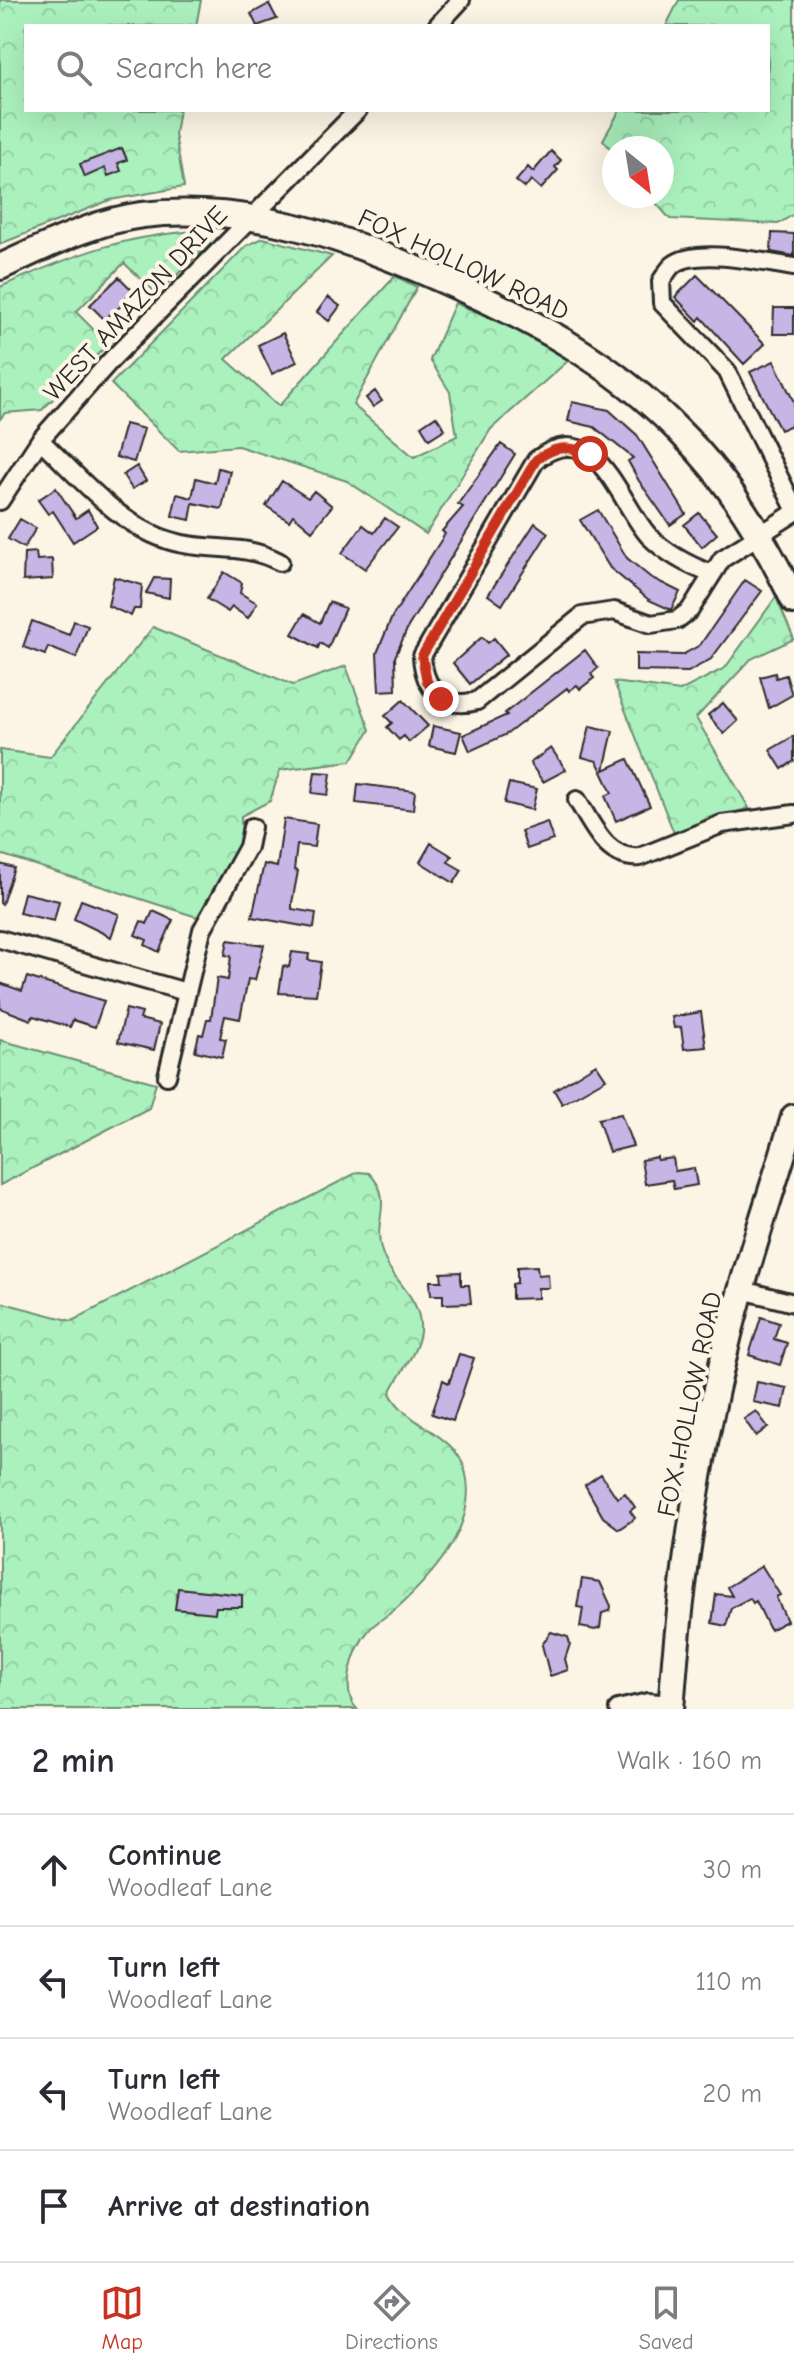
<!DOCTYPE html>
<meta charset="utf-8">
<style>
:root{--surface:#fff;--page:#f2f2f3;--text:#2b2b33;--muted:#7c7c81;--line:#e1e1e2;--accent:#c8321e}
body{margin:0;font-family:"Comic Neue",sans-serif;background:var(--page);color:var(--text)}
.compass{position:absolute;left:602px;top:136px;width:72px;height:72px;border-radius:50%;background:var(--surface);box-shadow:0 8px 32px #0002;rotate:150deg}
.stop{position:absolute;width:24px;height:24px;margin:-18px;border:6px solid #c8321e;border-radius:50%;background:#fff}
.stop.end{background:#c8321e;border-color:#fff;box-shadow:0 2px 8px #0008}
.list{margin:0;padding:0;list-style:none}
h2{display:flex;justify-content:space-between;align-items:center;height:104px;margin:0;padding:0 32px;font-size:34px}
h2 small{font-size:26px;font-weight:400;color:var(--muted)}
.list li{display:grid;grid-template-columns:52px 1fr auto;gap:24px;align-items:center;box-sizing:border-box;height:112px;padding:0 32px;border-top:2px solid var(--line)}
.list b{display:block;font-size:30px;white-space:nowrap}
.list p{margin:0;font-size:26px;white-space:nowrap;color:var(--muted)}
.list em{font-size:26px;font-style:normal;color:var(--muted)}
.icon{flex:none;width:44px;height:44px;fill:none;stroke:currentColor;stroke-width:2;stroke-linecap:round;stroke-linejoin:round}
.map{position:relative;flex:none;width:794px;height:1709px;overflow:hidden}
.search{position:absolute;background:var(--surface);box-shadow:0 8px 32px #0002;left:24px;right:24px;top:24px;height:88px;display:flex;align-items:center;gap:20px;box-sizing:border-box;padding:0 28px;border-radius:0px;color:var(--muted);font-size:30px}
.sheet{height:552px;background:var(--surface)}
nav{display:flex;justify-content:space-around;align-items:center;box-sizing:border-box;height:112px;border-top:2px solid var(--line);background:var(--surface);font-size:22px;color:var(--muted)}
nav a{display:grid;justify-items:center;gap:4px}
nav .on{color:var(--accent)}
.map>svg:first-child{display:block}
.forest{fill:url(#forest-crowns);stroke:#6b8e74;stroke-width:2}
.building{fill:#c7b5e6;stroke:#2b2b2b;stroke-width:2}
.lines{fill:none;stroke-linecap:round;stroke-linejoin:round}
.minor-casing{stroke:#2b2b2b;stroke-width:22}
.secondary-casing{stroke:#2b2b2b;stroke-width:30}
.minor{stroke:#fcf5e5;stroke-width:16}
.secondary{stroke:#fcf5e5;stroke-width:24}
.route{stroke:#c8321e;stroke-width:10}
.labels{text-anchor:middle;stroke-width:8;stroke-linejoin:round;paint-order:stroke}
.street-label{font-size:26px;fill:#2b2b2b;stroke:#fcf5e5}
</style>
<div class="map">
<svg width="794" height="1709" viewBox="0 0 794 1709">
<defs>
<pattern id="forest-crowns" width="20" height="18" patternUnits="userSpaceOnUse" patternTransform="scale(2)"><rect width="20" height="18" fill="#abf1bd"/><path d="M2 6a3 3 0 1 1 6 0M12 15a3 3 0 1 1 6 0" fill="none" stroke="#93cfa3"/></pattern>
</defs>
<rect width="100%" height="100%" fill="#fcf5e5"/>
<filter id="ink" filterUnits="userSpaceOnUse"><feTurbulence type="fractalNoise" baseFrequency=".0125" numOctaves="2"/><feDisplacementMap in="SourceGraphic" scale="16" xChannelSelector="R" yChannelSelector="G"/><feConvolveMatrix kernelMatrix="1 2 1 2 8 2 1 2 1" color-interpolation-filters="sRGB"/></filter>
<g filter="url(#ink)">
<!-- forest -->
<path class="forest" d="M0,0H201L196,26H26V110H179L175,134L184,187L110,200L0,244Z
M679,0H794V214L778,224L670,219L650,196H662V148H614V153L603,140L620,110H768V26H666Z
M209,230L210,243L157,294L124,263L76,312L108,344L42,410L5,413L0,419V287C78,253 123,235 209,230Z
M263,238L332,256L226,359L279,406L395,276L417,287L353,405L414,457L457,436L450,392L430,360L455,303L503,323L569,360L491,429L426,534L347,481L238,446L179,451L111,384L246,246Z
M776,597L794,639L751,659L696,718L749,808L674,833L614,682L680,691L725,668Z
M153,627L293,685L346,666L370,730L351,761L280,770L270,801L241,816L242,843L197,917L0,854V750L50,757Z
M0,1040L156,1083L149,1108L0,1185Z
M358,1172L369,1173C395,1200 373,1218 381,1249C389,1281 423,1295 420,1332C417,1355 399,1373 390,1393C406,1426 455,1433 465,1470C480,1523 434,1574 398,1607C389,1615 377,1621 369,1630C354,1648 339,1690 357,1709H0V1302L72,1321Z"/>
<!-- building -->
<path class="building" d="M269,4L277,19L257,26L251,14Z
M122,148L127,160L118,163L121,171L108,176L105,168L85,177L80,164Z
M551,151L561,160L555,167L558,170L541,189L531,180L525,188L516,181L528,167L533,172Z
M772,233L794,234V256L771,252Z
M697,275L765,344L744,364L701,317L698,321L675,297Z
M119,277L133,291L127,297L129,300L104,319L90,305Z
M328,297L340,306L329,321L317,312Z
M774,308H794V334H773Z
M283,333L297,362L272,374L258,345Z
M774,361L794,402V424L780,430L750,372Z
M375,391L382,401L373,407L366,398Z
M572,402L609,410L637,435L686,514L670,525L639,481L628,461L633,458L594,427L568,421Z
M436,416L445,429L429,439L421,426Z
M125,424L144,429L134,462L116,457Z
M501,444L515,454L408,627L395,657L396,690L379,691L377,653L392,617L445,534L442,531L463,507L458,504Z
M137,466L146,481L132,489L123,475Z
M218,468L230,471L222,509L193,503L190,520L172,516L177,494L192,498L196,478L215,483Z
M282,481L308,498L314,491L332,506L312,531L293,515L289,521L266,506Z
M56,488L76,518L88,510L97,526L73,542L53,511L48,514L38,500Z
M598,510L627,558L650,577L680,592L671,610L649,600L610,568L580,520Z
M699,513L717,534L702,547L684,525Z
M385,518L398,527L365,569L342,553L363,525L374,533Z
M20,519L36,528L24,548L8,539Z
M535,523L548,533L502,605L488,595Z
M36,552L37,560L52,559L53,579L23,581L24,553Z
M224,572L242,583L240,593L257,603L248,618L232,607L228,612L207,599Z
M114,577L142,585L140,609H134L131,616L108,606Z
M154,578L170,579L169,598L146,593Z
M745,580L762,591L711,659L688,672L636,671V654L682,655L700,645Z
M329,602L345,608L328,648L320,643L318,648L292,634L304,614L320,623Z
M32,621L69,635L74,621L88,626L76,658L48,647L45,655L23,647Z
M482,637L488,643L494,638L507,654L470,684L453,663Z
M585,650L598,668L591,674L594,678L580,689L577,685L569,691L567,688L507,734L470,751L463,735L507,715L505,713Z
M775,673L776,678L786,675L792,695L769,708L760,677Z
M403,700L428,726L409,742L404,736L399,740L387,727L392,723L385,716Z
M723,703L738,721L724,734L708,715Z
M433,726L461,732L456,752L429,746Z
M590,726L613,731L604,770L628,759L650,806L616,821L605,796L612,793L597,761L582,757Z
M794,736V761L782,769L770,750Z
M551,748L566,770L543,782L530,763Z
M315,772L331,773L328,795L312,793Z
M509,783L537,789L532,810L504,803Z
M358,784L415,791L413,810L356,803Z
M284,819L317,824L314,847L297,845L294,870L298,871L292,903V909L316,913L314,928L252,917L264,864L277,867Z
M547,822L553,840L527,849L521,831Z
M431,843L452,856L448,862L462,870L454,883L420,862Z
M0,864L14,868L2,904L0,903Z
M24,893L59,901L54,921L19,913Z
M81,900L119,914L111,937L74,919Z
M153,911L173,920L159,952L145,945L147,940L135,935L141,921L147,924Z
M228,940L264,945L255,980L248,979L240,1019L225,1016L220,1038L226,1039L222,1057L195,1051L199,1034L203,1035L207,1019H211L217,978L228,980L231,956L225,955Z
M292,952L309,954L308,960L321,962L316,995L279,993L283,966L289,967Z
M27,977L104,1001L95,1027L73,1020L70,1027L33,1016L31,1020L0,1008V983L22,991Z
M126,1009L142,1013L140,1019L160,1024L154,1050L118,1042Z
M701,1012L706,1047L684,1049L681,1027L674,1028L672,1017Z
M596,1064L606,1079L562,1104L554,1090Z
M621,1114L633,1146L609,1152L598,1119Z
M657,1157V1160L673,1158L675,1171L694,1168L697,1185L674,1189L672,1180L645,1184L641,1160Z
M537,1266L538,1275L548,1274L549,1288H538V1298L512,1299V1284L517,1283V1267Z
M461,1272V1285H469L471,1303L443,1304V1295H431L430,1281H442L441,1273Z
M761,1317L779,1323L774,1339L787,1343L780,1365L749,1355Z
M459,1354L474,1358L453,1421L432,1414L443,1380L449,1383Z
M757,1382L787,1388L783,1408L753,1402Z
M756,1411L768,1427L756,1436L744,1419Z
M601,1474L617,1498L625,1493L635,1507L630,1511L635,1518L619,1529L603,1517L585,1485Z
M762,1566L780,1595L776,1597L787,1621L770,1630L756,1601L753,1603L750,1598L731,1608L726,1626L712,1623L716,1594L732,1596L727,1587Z
M582,1579L600,1582L611,1606L610,1611L602,1613L600,1628L595,1630L580,1627L583,1608L577,1607Z
M178,1588L242,1595V1607H216L215,1613L175,1609Z
M551,1632L568,1637L570,1644L565,1659L568,1670L550,1676L542,1645Z"/>
<g class="lines">
<!-- minor casing -->
<g class="minor-casing">
<path id="minor" d="M437,26L461,0
M794,267C765,263 697,246 673,265C668,269 665,276 661,281L662,303L727,371L794,507
M40,440C82,479 124,533 183,544C220,551 245,544 280,562
M0,501L40,440L111,360L358,110
M712,574C690,566 666,553 649,536C619,503 596,414 536,460L422,656C424,689 443,710 477,701L582,616L614,611L651,624L677,620L690,610L722,559L794,513
M577,800C593,825 606,860 640,857L722,824L794,814
M0,939L186,992
M167,1076L202,930L248,847L252,827
M742,1290L794,1303
M618,1709L648,1702L672,1704"/>
</g>
<!-- secondary casing -->
<g class="secondary-casing">
<path id="secondary" d="M0,267C44,247 94,221 142,215C248,203 345,237 440,279C529,318 611,361 679,431C727,478 765,540 794,601
M671,1709C680,1586 697,1463 727,1343C745,1267 772,1192 794,1117"/>
</g>
<!-- minor -->
<use href="#minor" class="minor"/>
<!-- secondary -->
<use href="#secondary" class="secondary"/>
</g>
</g>
<g class="lines" filter="url(#ink)">
<!-- route -->
<path class="route" d="M441,699L427,682L422,656L536,460C554,446 569,445 590,454"/>
</g>
<g class="labels">
<!-- street labels -->
<g class="street-label">
<text transform="translate(464 264) rotate(25)" y="9">FOX HOLLOW ROAD</text>
<text transform="translate(135 303) rotate(-47)" y="9">WEST AMAZON DRIVE</text>
<text transform="translate(689 1404) rotate(-78)" y="9">FOX HOLLOW ROAD</text>
</g>
</g>
</svg>
<svg class="compass" viewBox="-18 -18 36 36"><path d="M0-13l5 13h-10z" fill="#e53935"/><path d="M0 13l5-13h-10z" fill="#7c7c81"/></svg>
<div class="stop" style="left:590px;top:454px"></div>
<div class="stop end" style="left:441px;top:699px"></div>
<div class="search"><svg class="icon" aria-label="search" viewBox="0 0 24 24"><circle cx="10" cy="10" r="6"/><path d="M15 15l6 6"/></svg>Search here</div>
</div>
<section class="sheet">
<h2>2 min<small>Walk · 160 m</small></h2>
<ul class="list">
<li><svg class="icon" aria-label="ahead" viewBox="0 0 24 24"><path d="M12 20V5M6 11l6-6 6 6"/></svg><div><b>Continue</b><p>Woodleaf Lane</p></div><em>30 m</em></li>
<li><svg class="icon" aria-label="left" viewBox="0 0 24 24"><path d="M17 20v-9H6M10 6l-5 5 5 5"/></svg><div><b>Turn left</b><p>Woodleaf Lane</p></div><em>110 m</em></li>
<li><svg class="icon" aria-label="left" viewBox="0 0 24 24"><path d="M17 20v-9H6M10 6l-5 5 5 5"/></svg><div><b>Turn left</b><p>Woodleaf Lane</p></div><em>20 m</em></li>
<li><svg class="icon" aria-label="arrive" viewBox="0 0 24 24"><path d="M6 21V4h12l-3 4 3 4H6"/></svg><div><b>Arrive at destination</b></div></li>
</ul>
</section>
<nav>
<a class="on"><svg class="icon" aria-label="map" viewBox="0 0 24 24"><path d="M3 6l6-2 6 2 6-2v14l-6 2-6-2-6 2zM9 4v14M15 6v14"/></svg>Map</a>
<a><svg class="icon" aria-label="directions" viewBox="0 0 24 24"><path d="M12 3l9 9-9 9-9-9zM9 14v-3h6M13 9l2 2-2 2"/></svg>Directions</a>
<a><svg class="icon" aria-label="saved" viewBox="0 0 24 24"><path d="M7 4h10v16l-5-4-5 4z"/></svg>Saved</a>
</nav>
